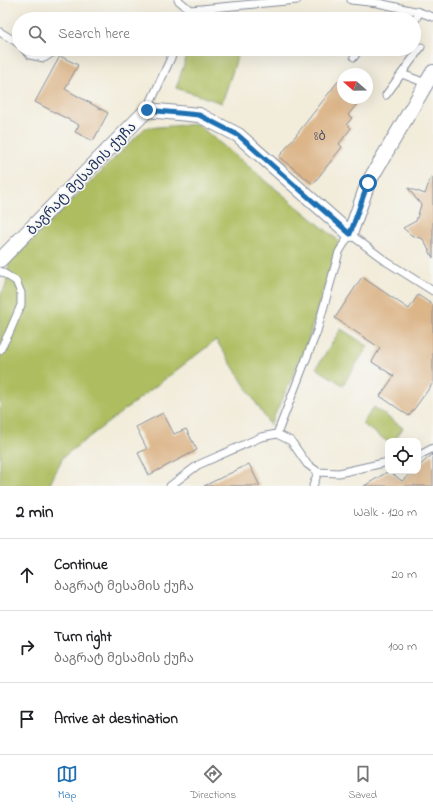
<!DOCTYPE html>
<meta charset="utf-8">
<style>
:root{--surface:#fff;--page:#f6f6f6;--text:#202124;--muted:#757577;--line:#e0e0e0;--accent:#1f6fb2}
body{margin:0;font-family:"Indie Flower","Noto Sans Georgian",sans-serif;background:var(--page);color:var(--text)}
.controls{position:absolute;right:12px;bottom:12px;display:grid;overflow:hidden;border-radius:8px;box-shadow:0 4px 16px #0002}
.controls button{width:36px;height:36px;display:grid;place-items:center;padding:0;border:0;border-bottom:1px solid var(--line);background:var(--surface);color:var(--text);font:20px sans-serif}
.compass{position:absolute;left:337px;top:68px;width:36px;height:36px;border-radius:50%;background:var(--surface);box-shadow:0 4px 16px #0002;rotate:290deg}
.stop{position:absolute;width:12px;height:12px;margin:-9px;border:3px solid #1f6fb2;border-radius:50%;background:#fff}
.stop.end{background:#1f6fb2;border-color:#fff;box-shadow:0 1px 4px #0008}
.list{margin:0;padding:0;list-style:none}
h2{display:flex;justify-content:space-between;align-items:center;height:52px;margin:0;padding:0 16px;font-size:17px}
h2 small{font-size:13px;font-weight:400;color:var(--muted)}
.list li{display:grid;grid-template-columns:26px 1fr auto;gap:12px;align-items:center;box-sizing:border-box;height:72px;padding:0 16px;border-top:1px solid var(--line)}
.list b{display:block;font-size:15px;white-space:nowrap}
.list p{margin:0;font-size:13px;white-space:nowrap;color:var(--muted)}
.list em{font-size:13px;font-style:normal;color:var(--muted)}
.icon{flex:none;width:22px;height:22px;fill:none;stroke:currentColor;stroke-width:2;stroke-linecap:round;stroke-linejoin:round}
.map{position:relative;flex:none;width:433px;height:486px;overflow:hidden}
.search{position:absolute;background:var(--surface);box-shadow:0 4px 16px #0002;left:12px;right:12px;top:12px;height:44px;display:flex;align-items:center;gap:10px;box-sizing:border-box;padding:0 14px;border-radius:22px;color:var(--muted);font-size:15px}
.sheet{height:268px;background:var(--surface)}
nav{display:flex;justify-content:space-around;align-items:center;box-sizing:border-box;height:56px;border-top:1px solid var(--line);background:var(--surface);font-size:11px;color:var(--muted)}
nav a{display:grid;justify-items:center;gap:2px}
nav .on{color:var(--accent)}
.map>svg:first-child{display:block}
.green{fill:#adbd5f;stroke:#64765e}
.building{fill:#dcb589}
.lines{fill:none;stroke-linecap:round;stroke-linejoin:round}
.lane-casing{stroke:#868e9c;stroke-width:9}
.street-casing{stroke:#868e9c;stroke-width:16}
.lane{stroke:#fff;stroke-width:7}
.street{stroke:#fff;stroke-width:14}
.route{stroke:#1f6fb2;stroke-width:5}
.labels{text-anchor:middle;stroke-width:3.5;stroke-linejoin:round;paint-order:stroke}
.number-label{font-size:12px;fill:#4b5069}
.street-label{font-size:14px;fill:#1b2f5e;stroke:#f6f6f2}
</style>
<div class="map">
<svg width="433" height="486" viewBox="0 0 433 486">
<rect width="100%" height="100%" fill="#f6f6f2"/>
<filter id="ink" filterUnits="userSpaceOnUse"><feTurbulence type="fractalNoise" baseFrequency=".025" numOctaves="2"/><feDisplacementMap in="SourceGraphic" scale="8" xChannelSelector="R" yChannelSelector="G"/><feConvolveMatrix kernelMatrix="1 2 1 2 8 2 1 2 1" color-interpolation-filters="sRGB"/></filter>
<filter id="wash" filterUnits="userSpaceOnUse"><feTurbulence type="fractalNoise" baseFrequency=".012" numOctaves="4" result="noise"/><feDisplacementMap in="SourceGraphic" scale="16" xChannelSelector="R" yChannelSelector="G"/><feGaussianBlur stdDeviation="0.9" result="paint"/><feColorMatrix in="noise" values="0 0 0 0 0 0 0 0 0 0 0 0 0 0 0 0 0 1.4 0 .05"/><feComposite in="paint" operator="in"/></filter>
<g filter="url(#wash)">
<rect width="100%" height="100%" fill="#f2ecda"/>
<!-- green -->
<path class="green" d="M189,49H240L222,103L176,88Z
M197,124L339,241L304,352L270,425L216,340L63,457L49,486H0V296L6,285L9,263L145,128Z
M341,329L368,346L343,385L316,368Z
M374,407L403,428L394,441H388V442L362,424Z"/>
<g id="blocks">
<!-- building -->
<path class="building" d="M60,56L78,65L65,89L108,113L93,141L75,132L79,125L35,102Z
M343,75V98H362L348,115L352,118L347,124L351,128L339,144L342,147L313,184L279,157Z
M431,177L433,178V258L423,239L411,235L403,228L416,221L421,205L408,188L425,194Z
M362,277L409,309L418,295L433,305V383L409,416L380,396L394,376L372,362L380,348L335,318Z
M163,413L174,434L186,429L197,450L149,475L138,453L147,449L136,427Z
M433,454V486H364L389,471L402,481L413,471H418V467Z
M249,464L260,486H204Z"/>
</g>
</g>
<g filter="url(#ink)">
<use href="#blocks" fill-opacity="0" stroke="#868e9c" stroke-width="1"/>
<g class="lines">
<!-- lane casing -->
<g class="lane-casing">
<path id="lane" d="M178,0L190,10L297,0
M351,0L378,3L419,12L433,17
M188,19L190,10
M381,19L386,16L402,19
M414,20L416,19L419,12
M0,32L15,41L19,44
M24,49L30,55L44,58L58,49
M354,57L359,49
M402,74L428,84
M386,95L421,47
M147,110L175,49
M0,271L16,281L21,293V305L9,333L0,350
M277,434L317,331L339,252L350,234L387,262L433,291
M418,456L433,448
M170,486L198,465L261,437L277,434L291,441L307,464L318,472L339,473L388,462
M313,486L318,472"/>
</g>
<!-- street casing -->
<g class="street-casing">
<path id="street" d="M0,260L147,110L199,115L238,135L350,234L368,183L433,72"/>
</g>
<!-- lane -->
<use href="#lane" class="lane"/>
<!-- street -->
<use href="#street" class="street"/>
</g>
</g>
<g class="lines" filter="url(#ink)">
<!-- route -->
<path class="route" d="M147,110L199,115L238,135L350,234L368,183"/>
</g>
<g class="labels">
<!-- number labels -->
<g class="number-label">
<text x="320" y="140">8ბ</text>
</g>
<!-- street labels -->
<g class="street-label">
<text transform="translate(81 178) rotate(-46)" y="5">ბაგრატ მესამის ქუჩა</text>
</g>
</g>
</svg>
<div class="controls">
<button><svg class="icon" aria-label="locate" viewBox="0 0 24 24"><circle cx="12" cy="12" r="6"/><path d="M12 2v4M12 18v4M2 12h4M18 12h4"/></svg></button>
</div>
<svg class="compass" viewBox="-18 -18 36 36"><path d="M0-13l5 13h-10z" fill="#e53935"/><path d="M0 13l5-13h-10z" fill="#757577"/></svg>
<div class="stop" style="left:368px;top:183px"></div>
<div class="stop end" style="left:147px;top:110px"></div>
<div class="search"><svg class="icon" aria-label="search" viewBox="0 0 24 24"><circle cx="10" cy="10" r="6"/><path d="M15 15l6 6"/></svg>Search here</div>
</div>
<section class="sheet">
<h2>2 min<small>Walk · 120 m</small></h2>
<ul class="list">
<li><svg class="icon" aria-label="ahead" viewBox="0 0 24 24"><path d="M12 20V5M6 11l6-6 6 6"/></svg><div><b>Continue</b><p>ბაგრატ მესამის ქუჩა</p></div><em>20 m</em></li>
<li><svg class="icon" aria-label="right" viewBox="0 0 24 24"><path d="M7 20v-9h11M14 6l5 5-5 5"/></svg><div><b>Turn right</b><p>ბაგრატ მესამის ქუჩა</p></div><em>100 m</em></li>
<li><svg class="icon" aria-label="arrive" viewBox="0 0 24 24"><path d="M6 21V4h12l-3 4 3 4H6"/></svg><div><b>Arrive at destination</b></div></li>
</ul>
</section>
<nav>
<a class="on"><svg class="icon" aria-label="map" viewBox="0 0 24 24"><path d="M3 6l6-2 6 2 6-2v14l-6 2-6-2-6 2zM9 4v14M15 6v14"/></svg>Map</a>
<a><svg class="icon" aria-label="directions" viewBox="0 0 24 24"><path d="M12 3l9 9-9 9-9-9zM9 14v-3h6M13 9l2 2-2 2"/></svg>Directions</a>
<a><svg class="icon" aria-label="saved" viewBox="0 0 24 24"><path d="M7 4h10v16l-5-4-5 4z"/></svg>Saved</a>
</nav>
